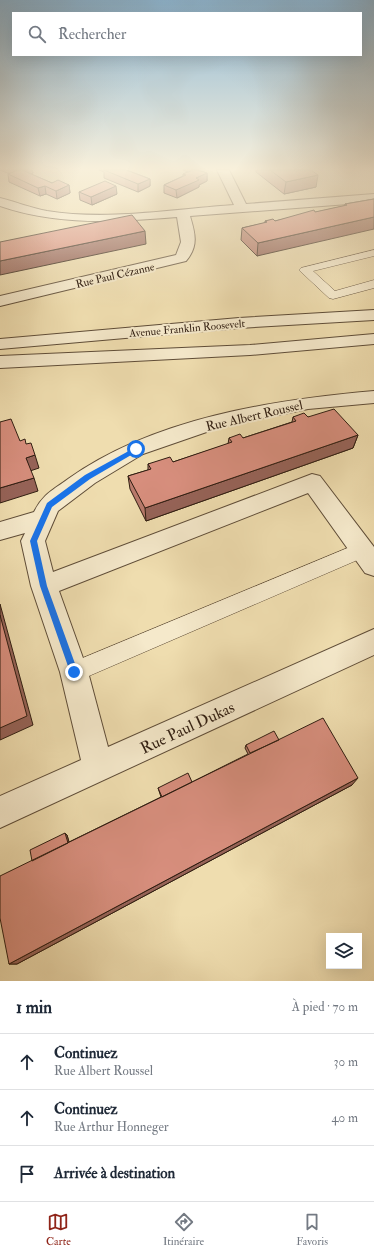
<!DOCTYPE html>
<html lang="fr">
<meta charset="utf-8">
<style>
:root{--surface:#fff;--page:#f2f2f3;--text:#1f2937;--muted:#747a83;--line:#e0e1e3;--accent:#8f2418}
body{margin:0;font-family:"IM FELL Double Pica",serif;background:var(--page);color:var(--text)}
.controls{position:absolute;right:12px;bottom:12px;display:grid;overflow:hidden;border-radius:0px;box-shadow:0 4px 16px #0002}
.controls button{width:36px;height:36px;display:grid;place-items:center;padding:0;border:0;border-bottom:1px solid var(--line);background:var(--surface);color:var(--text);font:20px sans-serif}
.stop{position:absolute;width:12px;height:12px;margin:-9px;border:3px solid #1a73e8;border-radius:50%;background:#fff}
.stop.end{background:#1a73e8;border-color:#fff;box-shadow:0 1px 4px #0008}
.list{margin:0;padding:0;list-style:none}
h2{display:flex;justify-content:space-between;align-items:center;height:52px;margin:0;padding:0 16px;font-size:17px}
h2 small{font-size:13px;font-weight:400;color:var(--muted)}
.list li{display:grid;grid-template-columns:26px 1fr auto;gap:12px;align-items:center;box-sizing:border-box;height:56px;padding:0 16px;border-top:1px solid var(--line)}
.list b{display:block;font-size:15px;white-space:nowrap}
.list p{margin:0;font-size:13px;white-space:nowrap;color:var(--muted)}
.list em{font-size:13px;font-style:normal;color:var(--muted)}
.icon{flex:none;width:22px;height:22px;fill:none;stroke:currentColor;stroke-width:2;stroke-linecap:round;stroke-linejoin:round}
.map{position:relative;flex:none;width:374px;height:981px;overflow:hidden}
.search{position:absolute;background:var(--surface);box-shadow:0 4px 16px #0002;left:12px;right:12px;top:12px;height:44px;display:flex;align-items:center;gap:10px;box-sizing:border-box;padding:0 14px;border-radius:0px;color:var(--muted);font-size:15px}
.sheet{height:220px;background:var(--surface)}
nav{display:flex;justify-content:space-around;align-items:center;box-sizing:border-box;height:56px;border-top:1px solid var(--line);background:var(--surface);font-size:11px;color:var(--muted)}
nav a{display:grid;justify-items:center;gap:2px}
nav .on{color:var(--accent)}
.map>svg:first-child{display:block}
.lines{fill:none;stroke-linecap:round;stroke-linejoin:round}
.service-casing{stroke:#5f4d38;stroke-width:1}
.minor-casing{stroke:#5f4d38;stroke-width:2}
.tertiary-casing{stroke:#5f4d38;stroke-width:2}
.service{fill:#f5e9cb;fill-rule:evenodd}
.minor{fill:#f5e9cb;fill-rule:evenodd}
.tertiary{fill:#f5e9cb;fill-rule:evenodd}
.wall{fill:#b97a6c;stroke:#2f1d11}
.shaded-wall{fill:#966358;stroke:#2f1d11}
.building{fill:#d78e7d;stroke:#2f1d11}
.route{fill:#1a73e8}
.labels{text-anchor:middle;stroke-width:4;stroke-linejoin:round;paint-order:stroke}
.far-street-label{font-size:11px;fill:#2f1d11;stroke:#f5e9cb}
.street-label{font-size:13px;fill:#2f1d11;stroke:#f5e9cb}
.near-street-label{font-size:16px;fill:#2f1d11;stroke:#f5e9cb}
</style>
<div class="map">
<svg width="374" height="981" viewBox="0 0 374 981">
<rect width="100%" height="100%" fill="#efddaf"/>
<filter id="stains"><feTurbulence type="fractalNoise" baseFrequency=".005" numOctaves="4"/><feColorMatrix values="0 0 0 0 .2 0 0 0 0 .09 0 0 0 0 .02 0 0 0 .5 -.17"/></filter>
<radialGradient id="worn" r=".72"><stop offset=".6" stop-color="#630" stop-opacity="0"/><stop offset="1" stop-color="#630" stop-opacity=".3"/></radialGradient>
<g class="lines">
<!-- service casing -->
<g class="service-casing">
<path id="service" d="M374,250V256L313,271L335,291L374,280V288L333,299L329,298L299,270L301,268Z
M362,542L369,545L371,550L369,555L82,679L74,682L66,679L63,672L66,665Z"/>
</g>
<!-- minor casing -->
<g class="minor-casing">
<path id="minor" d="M217,170H229L246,204L374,194V202L190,216C195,233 199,246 186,261L0,306V296L176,255L181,242L177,217C116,222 58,226 0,206V198C16,202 31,208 47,211C108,221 173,209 234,205Z
M374,391V403L308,409L224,426L143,454L95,483L58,511L45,541L53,572L312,474L320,476L374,547V576L365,573L308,493L59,591L88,672L108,747L374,629V655L0,828V796L81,760L60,672L31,586L21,541L25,533L0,540V522L34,512C43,494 53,490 68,479C154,418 272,400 374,391Z"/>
</g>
<!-- tertiary casing -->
<g class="tertiary-casing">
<path id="tertiary" d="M374,310V320L239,328L0,349V339L239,318Z
M374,334V344L250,355L0,368V356L250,345Z"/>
</g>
<!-- service -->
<use href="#service" class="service"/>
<!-- minor -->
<use href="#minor" class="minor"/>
<!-- tertiary -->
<use href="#tertiary" class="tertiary"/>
</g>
<!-- wall -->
<path class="wall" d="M0,170H32L33,173L31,174L52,183L69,185L70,193L57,199L46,194L40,196L9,182L8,174H10Z
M99,170H127L150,179V186L138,192L104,178V172Z
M183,170H199H198L207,173V181L199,185V187L177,198L164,193V185L183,176V174L188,172Z
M256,170H311L316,187L284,194L256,172Z
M79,192L117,194L92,205L80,200Z
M374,199L257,256L241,240L242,228L265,223V221H275L344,206L345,204Z
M293,417H308L358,435L353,448L146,521L130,489L128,476L148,470V464L173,462L228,444L229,438H243L292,422Z
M279,740L352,785L17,964H9L32,861L67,835L69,842L161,797L158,788L192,782L248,754L245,748L246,745Z"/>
<!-- shaded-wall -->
<path class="shaded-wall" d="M21,170H32L33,173L23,177Z
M207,173V181L199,185V187L177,198L176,190L196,178Z
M318,175L316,187L284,194L286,182Z
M150,179V186L138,192V184Z
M69,185L70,193L57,199L56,191Z
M45,186L46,194L40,196L38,188Z
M116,186L117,194L92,205L91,197Z
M374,217V229L257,256L258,243Z
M145,231L146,244L0,275V261Z
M358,435L353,448L146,521L145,508Z
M35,455L39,468L30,471L26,458Z
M34,478L38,491L0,503V488Z
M0,604L33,725L0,740Z
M358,778L352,785L17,964H9Z
M65,833L67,835L71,849L35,868Z"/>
<!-- building -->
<path class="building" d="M16,170H22L52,183L58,180L69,185L56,191L45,186L38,188L8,174L18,170Z
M104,170H126L150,179L138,184Z
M193,170H197L207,173L196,178L199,180L176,190L164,185L186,175L183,174Z
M270,170H311L318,175L286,182Z
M105,181L116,186L91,197L79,192Z
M374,199V217L258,243L242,228L267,222L265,221L273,219L275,221L314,210L315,212L347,205L345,204Z
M132,215L145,231L0,261V242Z
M334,409L358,435L145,508L128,476L151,469L148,464L170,457L173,462L232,442L229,438L240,434L243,438L296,421L293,417L304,413L308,417Z
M11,419L20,441L25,439L26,444L31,443L35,455L26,458L34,478L0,488V422Z
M0,615L27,716L0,728Z
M323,718L358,778L9,964L0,918V876Z
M274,731L279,740L250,753L246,745Z
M188,773L192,782L162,797L158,788Z
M65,833L68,843L32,861L30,850Z"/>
<!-- sky -->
<linearGradient id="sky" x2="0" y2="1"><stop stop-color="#8bb6d4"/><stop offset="0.55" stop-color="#f8f0db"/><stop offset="1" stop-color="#f8f0db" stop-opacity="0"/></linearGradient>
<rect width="374" height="307" fill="url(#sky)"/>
<!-- route -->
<path class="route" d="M136,447L139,449L138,451L90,479L52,507L37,541L47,586L78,672L74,676L70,672L40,586L30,541L47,503L85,475Z"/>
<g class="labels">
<!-- far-street labels -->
<g class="far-street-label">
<text transform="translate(115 275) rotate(-13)" y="4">Rue Paul Cézanne</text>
<text transform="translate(187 328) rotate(-5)" y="4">Avenue Franklin Roosevelt</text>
</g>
<!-- street labels -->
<g class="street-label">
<text transform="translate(254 415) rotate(-13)" y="5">Rue Albert Roussel</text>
</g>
<!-- near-street labels -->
<g class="near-street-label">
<text transform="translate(187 727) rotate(-25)" y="6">Rue Paul Dukas</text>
</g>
</g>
<rect width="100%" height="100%" filter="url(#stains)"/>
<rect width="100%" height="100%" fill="url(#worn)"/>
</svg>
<div class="controls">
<button><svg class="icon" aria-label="layers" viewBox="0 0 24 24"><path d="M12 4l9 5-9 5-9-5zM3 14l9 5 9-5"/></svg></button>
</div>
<div class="stop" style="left:136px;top:449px"></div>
<div class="stop end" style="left:74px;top:672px"></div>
<div class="search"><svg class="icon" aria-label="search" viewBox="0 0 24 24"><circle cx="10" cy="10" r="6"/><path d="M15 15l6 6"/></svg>Rechercher</div>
</div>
<section class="sheet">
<h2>1 min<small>À pied · 70 m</small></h2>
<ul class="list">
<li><svg class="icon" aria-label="ahead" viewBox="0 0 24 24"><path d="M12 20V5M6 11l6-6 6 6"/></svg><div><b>Continuez</b><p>Rue Albert Roussel</p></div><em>30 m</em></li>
<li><svg class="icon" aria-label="ahead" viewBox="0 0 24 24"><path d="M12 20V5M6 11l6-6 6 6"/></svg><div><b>Continuez</b><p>Rue Arthur Honneger</p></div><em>40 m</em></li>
<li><svg class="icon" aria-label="arrive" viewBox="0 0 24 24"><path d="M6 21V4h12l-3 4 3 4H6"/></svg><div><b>Arrivée à destination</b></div></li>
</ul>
</section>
<nav>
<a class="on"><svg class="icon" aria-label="map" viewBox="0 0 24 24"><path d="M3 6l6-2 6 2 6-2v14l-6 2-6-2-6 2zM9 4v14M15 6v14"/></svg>Carte</a>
<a><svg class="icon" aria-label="directions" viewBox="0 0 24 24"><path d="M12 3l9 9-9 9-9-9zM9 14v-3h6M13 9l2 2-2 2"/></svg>Itinéraire</a>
<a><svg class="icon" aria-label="saved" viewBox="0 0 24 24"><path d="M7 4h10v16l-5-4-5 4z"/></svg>Favoris</a>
</nav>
